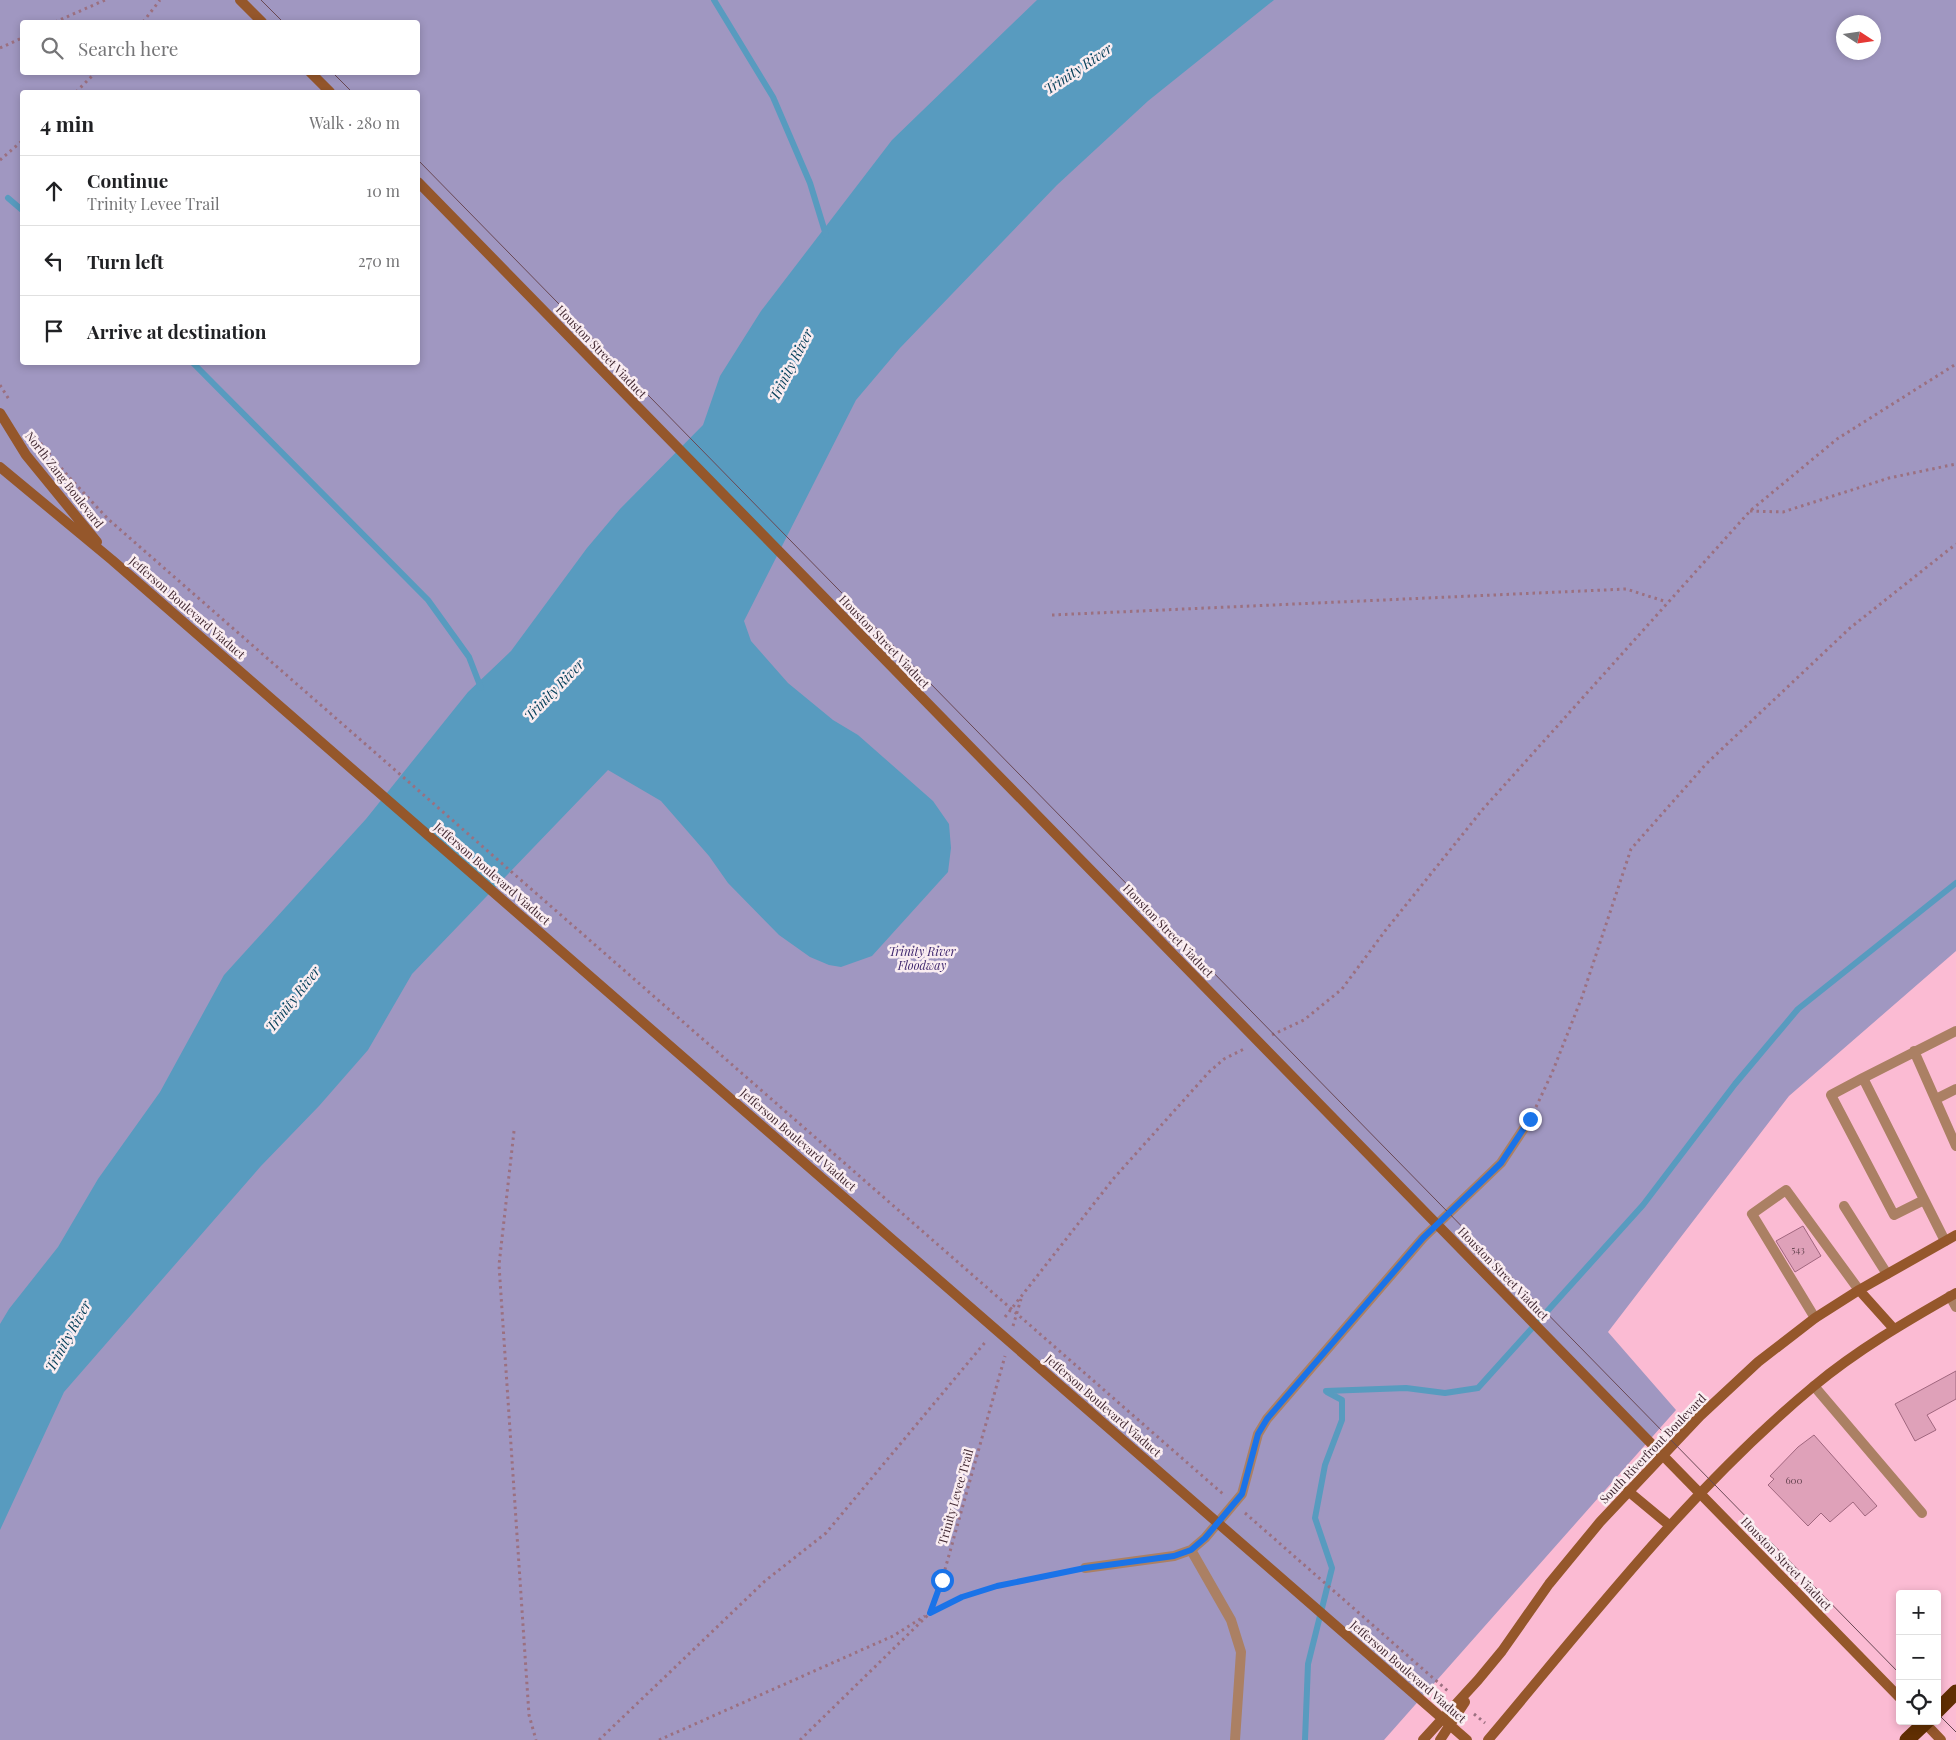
<!DOCTYPE html>
<meta charset="utf-8">
<style>
:root{--surface:#fff;--page:#f6f6f6;--text:#202124;--muted:#757577;--line:#e0e0e0}
body{margin:0;font-family:"Playfair Display",serif;background:var(--page);color:var(--text)}
.controls{position:absolute;right:15px;bottom:15px;display:grid;overflow:hidden;border-radius:5px;box-shadow:0 2px 8px #0003}
.controls button{width:45px;height:45px;display:grid;place-items:center;padding:0;border:0;border-bottom:1px solid var(--line);background:var(--surface);color:var(--text);font:25px sans-serif}
.compass{position:absolute;left:1836px;top:15px;width:45px;height:45px;border-radius:50%;background:var(--surface);box-shadow:0 2px 8px #0003;rotate:102deg}
.stop{position:absolute;width:15px;height:15px;margin:-11px;border:4px solid #1a73e8;border-radius:50%;background:#fff}
.stop.end{background:#1a73e8;border-color:#fff;box-shadow:0 1px 5px #0008}
.list{margin:0;padding:0;list-style:none}
h2{display:flex;justify-content:space-between;align-items:center;height:65px;margin:0;padding:0 20px;font-size:21px}
h2 small{font-size:16px;font-weight:400;color:var(--muted)}
.list li{display:grid;grid-template-columns:32px 1fr auto;gap:15px;align-items:center;box-sizing:border-box;height:70px;padding:0 20px;border-top:1px solid var(--line)}
.list b{display:block;font-size:19px;white-space:nowrap}
.list p{margin:0;font-size:16px;white-space:nowrap;color:var(--muted)}
.list em{font-size:16px;font-style:normal;color:var(--muted)}
.icon{flex:none;width:28px;height:28px;fill:none;stroke:currentColor;stroke-width:2;stroke-linecap:round;stroke-linejoin:round}
.map{position:relative;flex:none;width:1956px;height:1740px;overflow:hidden}
.search{position:absolute;background:var(--surface);box-shadow:0 2px 8px #0003;left:20px;top:20px;width:400px;height:55px;display:flex;align-items:center;gap:12px;box-sizing:border-box;padding:0 18px;border-radius:5px;color:var(--muted);font-size:19px}
.panel{position:absolute;background:var(--surface);box-shadow:0 2px 8px #0003;left:20px;top:90px;width:400px;height:275px;border-radius:5px}
.map>svg:first-child{display:block}
.green{fill:#a097c1;fill-rule:evenodd}
.water{fill:#589bbf}
.lines{fill:none;stroke-linecap:round;stroke-linejoin:round}
.stream{stroke:#589bbf;stroke-width:6}
.building{fill:#dfa1b9;stroke:#a0667e}
.path{stroke:#9b7080;stroke-width:3;stroke-dasharray:2.5 4;stroke-linecap:butt}
.service{stroke:#ab8064;stroke-width:10}
.secondary{stroke:#95572b;stroke-width:10}
.motorway{stroke:#602e02;stroke-width:15}
.tram{stroke:#694854;stroke-width:1}
.route{stroke:#1a73e8;stroke-width:6}
.labels{text-anchor:middle;stroke-width:5;stroke-linejoin:round;paint-order:stroke}
.number-label{font-size:10px;fill:#6b4855}
.street-label{font-size:12px;fill:#442b34;stroke:#faedf1}
.park-label{font-size:12px;font-style:italic;fill:#3d266d;stroke:#faedf1}
.water-label{font-size:14px;font-style:italic;fill:#08415b;stroke:#faedf1}
</style>
<div class="map">
<svg width="1956" height="1740" viewBox="0 0 1956 1740">
<rect width="100%" height="100%" fill="#fbbbd3"/>
<!-- green -->
<path class="green" d="M0,0H1956V951L1789,1096L1608,1332L1676,1410L1384,1740H0ZM22,22H418V72H22ZM1844,22H1874V52H1844ZM22,92H418V362H22Z"/>
<!-- water -->
<path class="water" d="M1037,0H1274L1148,101L1057,185L900,348L856,400L744,621L751,641L788,683L833,720L858,735L933,801L949,824L951,848L948,872L872,956L841,967L829,965L810,957L779,935L728,883L709,856L661,801L608,770L412,974L368,1050L319,1106L261,1166L64,1392L0,1530V1324L9,1309L58,1247L98,1179L160,1092L224,975L366,819L468,692L511,651L587,548L620,509L703,425L720,376L761,311L892,140Z"/>
<g class="lines">
<!-- stream -->
<path class="stream" d="M714,0L773,97L810,183L826,235
M8,198L22,210
M192,362L428,600L469,657L481,688
M1326,1391L1406,1388L1445,1393L1478,1388L1643,1205L1735,1084L1798,1009L1956,883
M1305,1740L1308,1664L1332,1568L1315,1518L1325,1465L1342,1420V1400L1327,1392"/>
</g>
<!-- building -->
<path class="building" d="M1803,1226L1821,1256L1795,1272L1776,1241Z
M1956,1371V1399L1927,1415L1936,1430L1915,1441L1895,1404Z
M1814,1435L1877,1506L1865,1516L1853,1502L1830,1522L1821,1513L1808,1526L1768,1485L1774,1479L1770,1476L1798,1447Z"/>
<g class="lines">
<!-- path -->
<path class="path" d="M55,22L105,0
M143,22L160,0
M0,48L22,38
M76,92L96,72
M0,160L22,141
M0,385L10,401
M32,433L68,476L108,519L1223,1494
M1750,511L1783,512L1889,478L1956,464
M1052,615L1626,589L1667,602
M1272,1035L1304,1020L1342,989L1385,931L1483,809L1750,511L1837,439L1956,364
M1536,1107L1552,1073L1582,997L1631,849L1706,764L1850,628L1956,544
M514,1131L499,1265L529,1715L536,1740
M1005,1317L1114,1178L1209,1072L1224,1059L1246,1048
M1013,1326L1021,1299
M1245,1513L1449,1692
M930,1613L962,1597L997,1586L1072,1571
M1474,1714L1485,1723
M599,1740L765,1581L826,1533L987,1340
M659,1740L893,1636L925,1616
M800,1740L930,1613L942,1580L1005,1356"/>
<!-- service -->
<path class="service" d="M1914,1051L1956,1146
M1863,1078L1831,1095L1894,1215L1924,1200
M1936,1099L1956,1089
M1844,1206L1887,1274
M1945,1241L1863,1078L1956,1031
M1950,1296L1956,1307
M1815,1318L1752,1214L1786,1190L1859,1290
M1814,1386L1922,1513
M1191,1550L1231,1620L1241,1652L1235,1740
M1085,1568L1174,1556L1191,1550L1205,1538L1242,1494L1258,1434L1267,1419L1423,1238L1501,1163L1530,1119"/>
<!-- secondary -->
<path class="secondary" d="M240,0L262,22
M310,72L330,92
M418,182L1900,1698
M0,413L26,455L97,542
M0,467L112,560L1467,1740
M1859,1290L1894,1329
M1628,1491L1669,1525
M1923,1721L1941,1740
M1423,1740L1478,1680L1502,1651L1549,1584L1600,1522L1700,1416L1758,1362L1815,1318L1859,1290L1956,1235
M1440,1740L1465,1702
M1488,1740C1591,1618 1690,1489 1814,1386C1857,1350 1907,1321 1956,1293"/>
<!-- motorway -->
<path class="motorway" d="M1937,1711L1956,1692
M1907,1740L1927,1721"/>
<!-- tram -->
<path class="tram" d="M261,0L283,22
M332,72L352,92
M418,160L1900,1674
M1937,1713L1956,1732"/>
</g>
<g class="lines">
<!-- route -->
<path class="route" d="M942,1580L930,1613L962,1597L997,1586L1085,1568L1174,1556L1191,1550L1205,1538L1242,1494L1258,1434L1267,1419L1423,1238L1501,1163L1530,1119"/>
</g>
<g class="labels">
<!-- number labels -->
<g class="number-label">
<text x="1798" y="1253">543</text>
<text x="1794" y="1484">600</text>
</g>
<!-- street labels -->
<g class="street-label">
<text transform="translate(601 352) rotate(46)" y="4">Houston Street Viaduct</text>
<text transform="translate(64 480) rotate(52)" y="4">North Zang Boulevard</text>
<text transform="translate(187 608) rotate(41)" y="4">Jefferson Boulevard Viaduct</text>
<text transform="translate(884 642) rotate(46)" y="4">Houston Street Viaduct</text>
<text transform="translate(492 874) rotate(41)" y="4">Jefferson Boulevard Viaduct</text>
<text transform="translate(1168 931) rotate(46)" y="4">Houston Street Viaduct</text>
<text transform="translate(798 1140) rotate(41)" y="4">Jefferson Boulevard Viaduct</text>
<text transform="translate(1503 1274) rotate(46)" y="4">Houston Street Viaduct</text>
<text transform="translate(1103 1406) rotate(41)" y="4">Jefferson Boulevard Viaduct</text>
<text transform="translate(1653 1449) rotate(-46)" y="4">South Riverfront Boulevard</text>
<text transform="translate(956 1497) rotate(-74)" y="4">Trinity Levee Trail</text>
<text transform="translate(1786 1564) rotate(46)" y="4">Houston Street Viaduct</text>
<text transform="translate(1408 1672) rotate(41)" y="4">Jefferson Boulevard Viaduct</text>
</g>
<!-- park labels -->
<g class="park-label">
<text x="922" y="956">Trinity River<tspan x="922" dy="14">Floodway</tspan></text>
</g>
<!-- water labels -->
<g class="water-label">
<text transform="translate(1078 69) rotate(-34)" y="5">Trinity River</text>
<text transform="translate(791 365) rotate(-63)" y="5">Trinity River</text>
<text transform="translate(554 690) rotate(-46)" y="5">Trinity River</text>
<text transform="translate(293 999) rotate(-52)" y="5">Trinity River</text>
<text transform="translate(68 1336) rotate(-61)" y="5">Trinity River</text>
</g>
</g>
</svg>
<div class="controls">
<button>+</button>
<button>−</button>
<button><svg class="icon" aria-label="locate" viewBox="0 0 24 24"><circle cx="12" cy="12" r="6"/><path d="M12 2v4M12 18v4M2 12h4M18 12h4"/></svg></button>
</div>
<svg class="compass" viewBox="-18 -18 36 36"><path d="M0-13l5 13h-10z" fill="#e53935"/><path d="M0 13l5-13h-10z" fill="#757577"/></svg>
<div class="stop" style="left:942px;top:1580px"></div>
<div class="stop end" style="left:1530px;top:1119px"></div>
<div class="search"><svg class="icon" aria-label="search" viewBox="0 0 24 24"><circle cx="10" cy="10" r="6"/><path d="M15 15l6 6"/></svg>Search here</div>
<section class="panel">
<h2>4 min<small>Walk · 280 m</small></h2>
<ul class="list">
<li><svg class="icon" aria-label="ahead" viewBox="0 0 24 24"><path d="M12 20V5M6 11l6-6 6 6"/></svg><div><b>Continue</b><p>Trinity Levee Trail</p></div><em>10 m</em></li>
<li><svg class="icon" aria-label="left" viewBox="0 0 24 24"><path d="M17 20v-9H6M10 6l-5 5 5 5"/></svg><div><b>Turn left</b></div><em>270 m</em></li>
<li><svg class="icon" aria-label="arrive" viewBox="0 0 24 24"><path d="M6 21V4h12l-3 4 3 4H6"/></svg><div><b>Arrive at destination</b></div></li>
</ul>
</section>
</div>
